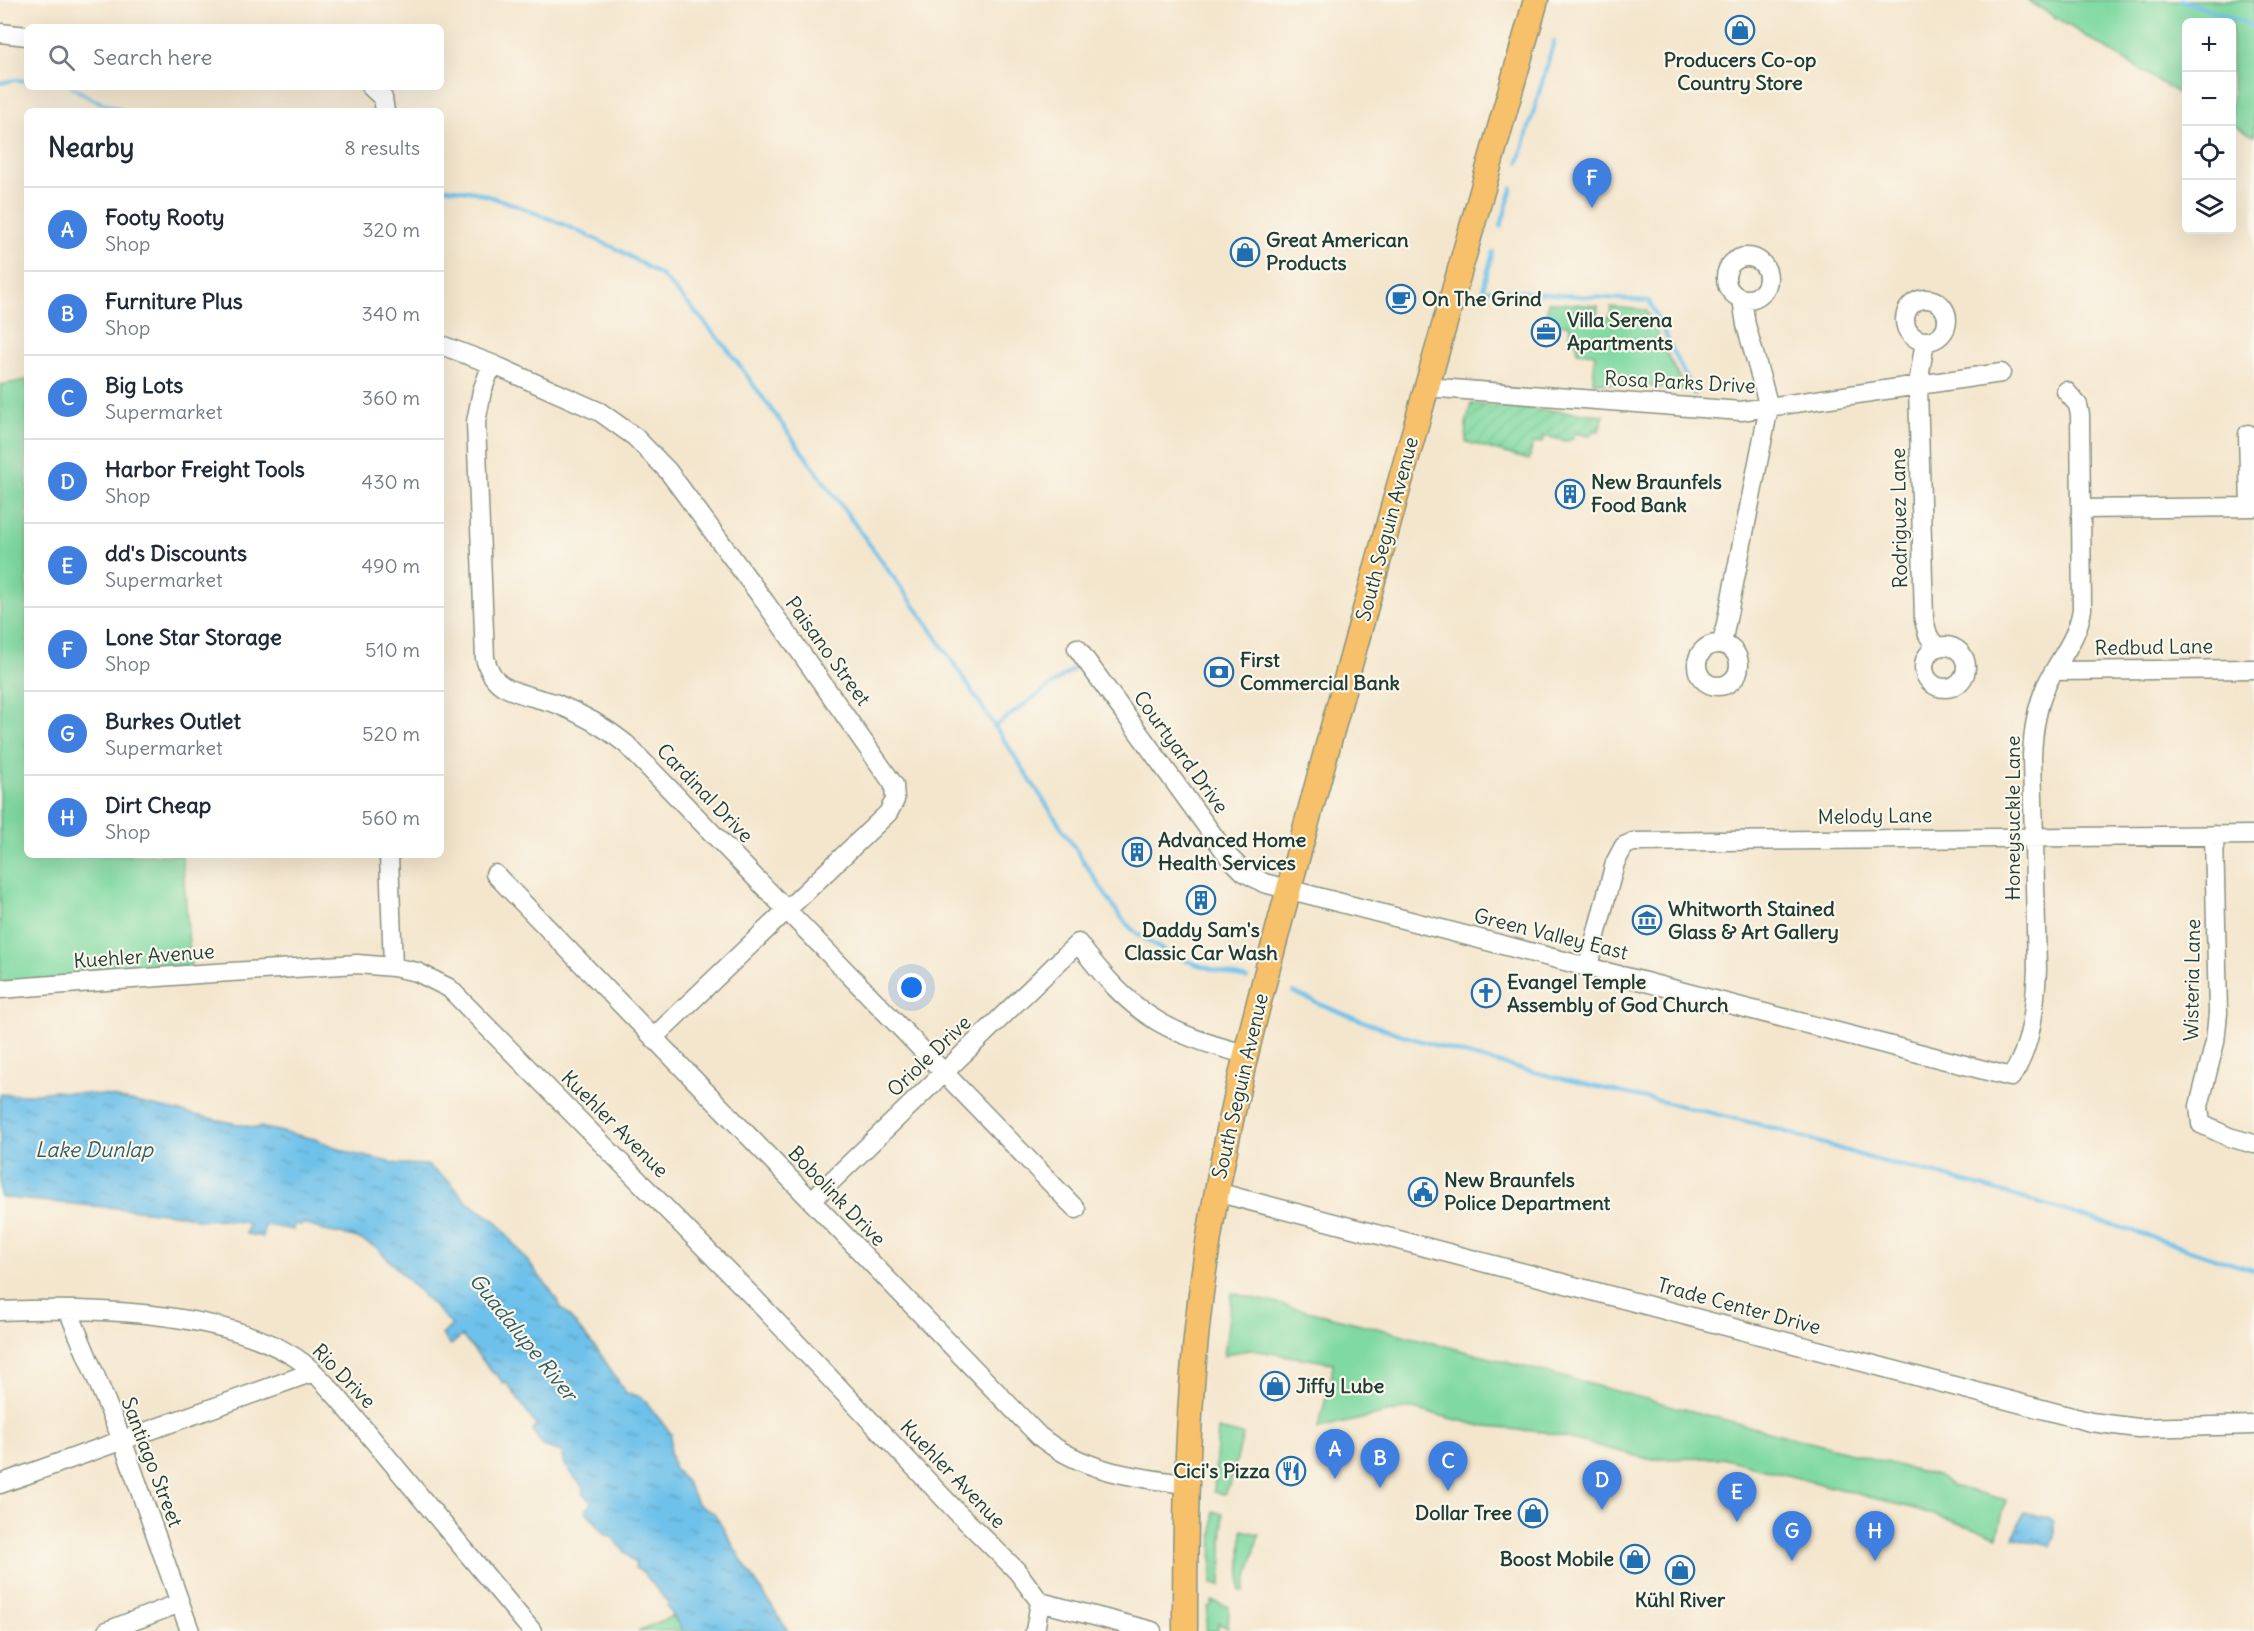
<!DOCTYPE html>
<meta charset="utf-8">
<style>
:root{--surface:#fff;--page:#f2f2f3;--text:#1f2937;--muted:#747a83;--line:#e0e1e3;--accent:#0f766e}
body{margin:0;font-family:Delius,sans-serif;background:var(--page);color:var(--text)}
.controls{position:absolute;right:18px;top:18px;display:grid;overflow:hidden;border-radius:9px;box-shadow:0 6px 24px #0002}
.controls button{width:54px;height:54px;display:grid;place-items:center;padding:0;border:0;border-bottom:2px solid var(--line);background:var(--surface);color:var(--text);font:30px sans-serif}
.you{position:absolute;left:912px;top:988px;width:21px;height:21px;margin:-15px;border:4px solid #fff;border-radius:50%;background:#1a73e8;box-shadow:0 0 0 9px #1a73e833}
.badge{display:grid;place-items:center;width:39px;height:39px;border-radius:50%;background:var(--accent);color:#fff;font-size:20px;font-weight:700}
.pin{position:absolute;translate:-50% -50px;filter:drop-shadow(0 2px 3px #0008)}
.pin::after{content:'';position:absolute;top:32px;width:21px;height:18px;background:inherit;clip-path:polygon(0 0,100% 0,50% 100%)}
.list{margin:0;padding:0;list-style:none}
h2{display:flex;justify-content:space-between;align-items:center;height:78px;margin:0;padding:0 24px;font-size:26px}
h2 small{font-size:20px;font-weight:400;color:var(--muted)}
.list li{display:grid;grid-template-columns:39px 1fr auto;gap:18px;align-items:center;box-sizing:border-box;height:84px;padding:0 24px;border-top:2px solid var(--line)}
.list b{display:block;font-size:22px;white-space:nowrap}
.list p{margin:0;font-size:20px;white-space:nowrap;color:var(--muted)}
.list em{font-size:20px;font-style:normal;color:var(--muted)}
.icon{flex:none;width:33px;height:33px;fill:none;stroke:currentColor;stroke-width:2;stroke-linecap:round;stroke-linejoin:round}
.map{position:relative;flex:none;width:2254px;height:1631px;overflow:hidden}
.search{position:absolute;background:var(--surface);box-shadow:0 6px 24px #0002;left:24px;top:24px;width:420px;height:66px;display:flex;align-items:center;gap:15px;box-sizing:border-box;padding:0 21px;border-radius:9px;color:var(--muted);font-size:22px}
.panel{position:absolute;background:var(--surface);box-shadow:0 6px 24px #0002;left:24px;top:108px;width:420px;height:750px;border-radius:9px}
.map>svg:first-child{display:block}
.green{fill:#7fd9a0;stroke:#4f8b6a;stroke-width:1.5}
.garden{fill:url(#garden-furrows);stroke:#4f8b6a;stroke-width:1.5}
.water{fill:url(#water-ripples);stroke:#467f8f;stroke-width:1.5}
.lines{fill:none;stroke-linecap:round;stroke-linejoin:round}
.stream{stroke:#6ec1ea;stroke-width:4}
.minor-casing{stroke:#8a9280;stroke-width:21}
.major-casing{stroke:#8a9280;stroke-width:27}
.minor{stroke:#fff;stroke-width:18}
.major{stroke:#f6c16b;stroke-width:24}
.labels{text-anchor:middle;stroke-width:4.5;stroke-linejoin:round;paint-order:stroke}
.poi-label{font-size:20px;font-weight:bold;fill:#1f3d34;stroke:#fbf7ec;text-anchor:start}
.street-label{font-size:20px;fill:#1f3d34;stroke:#fbf7ec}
.water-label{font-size:21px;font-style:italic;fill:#335e62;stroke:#fbf7ec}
</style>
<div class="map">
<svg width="2254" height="1631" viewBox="0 0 2254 1631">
<defs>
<pattern id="garden-furrows" width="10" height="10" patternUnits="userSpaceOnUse" patternTransform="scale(1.5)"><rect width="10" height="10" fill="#7fd9a0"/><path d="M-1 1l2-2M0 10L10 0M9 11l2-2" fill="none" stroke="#6dbb8a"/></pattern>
<pattern id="water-ripples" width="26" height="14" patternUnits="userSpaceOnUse" patternTransform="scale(1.5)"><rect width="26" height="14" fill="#6ec1ea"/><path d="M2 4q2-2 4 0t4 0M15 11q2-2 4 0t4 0" fill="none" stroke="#5a9ebe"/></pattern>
</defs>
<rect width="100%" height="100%" fill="#fbf7ec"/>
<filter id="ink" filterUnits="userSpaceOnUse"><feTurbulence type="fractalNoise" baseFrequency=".0167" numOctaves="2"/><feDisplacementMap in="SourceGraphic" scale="12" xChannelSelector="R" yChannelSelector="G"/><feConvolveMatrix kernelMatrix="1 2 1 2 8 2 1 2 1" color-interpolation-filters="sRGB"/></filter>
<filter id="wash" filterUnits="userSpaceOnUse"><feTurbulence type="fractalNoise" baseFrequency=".008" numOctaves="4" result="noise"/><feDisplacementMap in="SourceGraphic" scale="24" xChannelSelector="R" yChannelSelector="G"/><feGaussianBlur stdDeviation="1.35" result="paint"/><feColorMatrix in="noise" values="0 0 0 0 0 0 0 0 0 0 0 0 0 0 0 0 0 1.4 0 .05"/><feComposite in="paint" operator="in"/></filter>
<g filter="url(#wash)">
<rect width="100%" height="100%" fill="#f4e6cd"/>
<!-- green -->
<path class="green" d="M2027,0H2254V136L2232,124V22H2186V98Z
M1548,302L1598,306L1597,316L1610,317L1611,307L1646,310L1685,390L1593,382L1595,354L1577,352V342L1569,340L1570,325L1546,323Z
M27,380V855H182L191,971L0,983V385Z
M1232,1293L1373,1327L1938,1476L1953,1486L2006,1500L1997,1536L1919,1510L1722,1458L1648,1459L1544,1432L1486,1427L1413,1409H1404L1318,1429L1332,1374L1333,1363L1251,1350L1236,1352L1224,1356Z
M1218,1429L1243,1435L1230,1486H1228L1224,1494L1214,1492Z
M1213,1511L1223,1514L1221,1586L1212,1584Z
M1242,1530L1259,1534L1244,1592L1240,1591Z
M1212,1601L1229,1607L1228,1628L1218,1623V1631H1206L1208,1607L1212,1605Z
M673,1616L683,1631H638Z"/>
<!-- garden -->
<path class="garden" d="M1471,404L1604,415L1599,431L1595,430L1588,436L1575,433L1573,439L1566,441L1545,436L1543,442L1533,443L1529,460L1466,442V424Z"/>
<!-- water -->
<path class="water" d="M53,1091L103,1095L256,1128L260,1127L315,1139L350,1153L398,1164L427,1165L451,1183L468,1203L496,1221L551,1291L561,1307L599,1352L626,1393L642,1397L671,1434L670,1452L674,1469L687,1483L698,1505L714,1513L741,1559L788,1631H683L667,1606L669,1604L643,1572L635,1568L636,1565L613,1538L605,1533L585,1510L592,1503L582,1493L584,1489L565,1465L562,1452L543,1446L532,1430L536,1426C527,1410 516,1397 506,1382L503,1383L496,1373L494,1374L462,1336L451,1345L442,1335L452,1325L376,1247L355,1237L325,1231L303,1223L302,1225L294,1224L293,1230L265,1225L262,1237L246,1234L248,1223L220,1219L199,1220L188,1216L148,1211L0,1197V1094L24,1095Z
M2024,1512L2048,1518L2054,1522V1538L2051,1546L2014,1538Z"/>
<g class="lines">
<!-- stream -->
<path class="stream" d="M2181,0L2244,22L2254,29
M0,83L15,80L27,81
M72,87L92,99L123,111
M1519,162L1554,41
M441,187L475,192L513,204L567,226L619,250L662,276L691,307L726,347L929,626L1115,909C1120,916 1126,924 1133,930C1165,958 1207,968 1247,979
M1501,226L1512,188
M1493,252L1483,289L1649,301L1694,394
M994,727L1076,667
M1293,992C1438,1060 1601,1085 1757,1124C1797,1134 1837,1149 1877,1160C1903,1167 1930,1172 1955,1179C2014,1195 2072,1213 2129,1230C2171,1242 2211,1259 2254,1270"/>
</g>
</g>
<g filter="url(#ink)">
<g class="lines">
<!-- minor casing -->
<g class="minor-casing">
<path id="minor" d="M0,33L27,36
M371,87L383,98L385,111
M1726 278a21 21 0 1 1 42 0a21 21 0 1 1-42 0Z
M1905 320a21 21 0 1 1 42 0a21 21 0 1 1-42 0Z
M1925,341L1918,385L1924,620L1928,635L1936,647
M441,345L492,364L600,412L635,437L668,471L765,602L894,785L895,800L888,813L653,1038
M492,364L482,391L476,422L485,658C488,669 493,680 503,686C518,695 539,698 557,704C582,714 605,727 626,744L1076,1209
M1426,387L1741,411L2001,373
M2248,434L2250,507
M2081,509L2254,507
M1697 665a21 21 0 1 1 42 0a21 21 0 1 1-42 0Z
M1722,644L1769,407L1746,325L1742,299
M1924 667a21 21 0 1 1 42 0a21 21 0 1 1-42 0Z
M1077,648L1229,857L1244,872L1264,883L2011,1077C2032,1047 2035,1006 2037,970L2032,756C2033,731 2036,709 2046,686C2058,660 2078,639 2082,609L2080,415L2078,405L2066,391
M2055,671L2254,669
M2214,835L2218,1013L2215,1042L2199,1106L2201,1124L2229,1137L2254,1144
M389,855L393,967
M495,874L1039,1436C1082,1471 1132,1477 1185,1484
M1588,966L1615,863L1624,846L1633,842L2254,835
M0,989L199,974L357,964L393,967L417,972L449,988L754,1298L956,1511L1017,1571L1040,1602L1035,1631
M1216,1192L2091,1422L2138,1428L2254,1425
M811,1201L1078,943C1130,1012 1161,1032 1245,1054
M68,1310L122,1440L190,1631
M0,1311C85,1307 213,1310 288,1353C308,1364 324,1382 339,1399L532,1631
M0,1484L313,1372
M1040,1602L1152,1631
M107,1631L180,1603"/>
</g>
<!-- major casing -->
<g class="major-casing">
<path id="major" d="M1185,1631C1185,1513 1187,1396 1203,1278C1226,1108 1274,944 1319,778C1389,518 1462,259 1536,0"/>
</g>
<!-- minor -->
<use href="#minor" class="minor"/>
<!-- major -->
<use href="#major" class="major"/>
</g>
</g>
<!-- icons -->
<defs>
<g id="shop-ring" transform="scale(1.5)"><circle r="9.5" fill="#fbf7ec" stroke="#1f6fb2" stroke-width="1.5"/><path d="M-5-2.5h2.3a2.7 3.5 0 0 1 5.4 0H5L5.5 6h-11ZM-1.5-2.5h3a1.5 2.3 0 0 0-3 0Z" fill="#1f6fb2"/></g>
<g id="cafe-ring" transform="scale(1.5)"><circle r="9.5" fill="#fbf7ec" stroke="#1f6fb2" stroke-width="1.5"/><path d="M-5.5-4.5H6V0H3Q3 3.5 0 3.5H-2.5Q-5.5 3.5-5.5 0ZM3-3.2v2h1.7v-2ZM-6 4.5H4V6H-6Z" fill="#1f6fb2"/></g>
<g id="office-ring" transform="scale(1.5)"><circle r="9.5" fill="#fbf7ec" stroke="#1f6fb2" stroke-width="1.5"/><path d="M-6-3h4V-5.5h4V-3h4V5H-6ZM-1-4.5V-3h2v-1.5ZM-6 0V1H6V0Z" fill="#1f6fb2"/></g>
<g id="building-ring" transform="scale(1.5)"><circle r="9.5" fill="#fbf7ec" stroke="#1f6fb2" stroke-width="1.5"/><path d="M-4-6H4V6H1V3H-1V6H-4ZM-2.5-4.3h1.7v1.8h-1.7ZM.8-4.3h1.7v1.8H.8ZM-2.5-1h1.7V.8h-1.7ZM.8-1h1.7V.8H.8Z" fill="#1f6fb2"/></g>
<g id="bank-ring" transform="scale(1.5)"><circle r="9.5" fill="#fbf7ec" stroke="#1f6fb2" stroke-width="1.5"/><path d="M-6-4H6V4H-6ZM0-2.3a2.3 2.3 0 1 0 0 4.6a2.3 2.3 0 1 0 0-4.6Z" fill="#1f6fb2"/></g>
<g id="museum-ring" transform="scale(1.5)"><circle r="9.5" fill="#fbf7ec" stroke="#1f6fb2" stroke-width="1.5"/><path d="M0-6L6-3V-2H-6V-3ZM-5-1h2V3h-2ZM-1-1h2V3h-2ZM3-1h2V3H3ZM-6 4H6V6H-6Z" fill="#1f6fb2"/></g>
<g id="church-ring" transform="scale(1.5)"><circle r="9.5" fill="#fbf7ec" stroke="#1f6fb2" stroke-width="1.5"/><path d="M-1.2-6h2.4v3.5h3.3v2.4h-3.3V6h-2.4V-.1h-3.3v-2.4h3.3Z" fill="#1f6fb2"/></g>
<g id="civic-ring" transform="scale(1.5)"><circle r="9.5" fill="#fbf7ec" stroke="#1f6fb2" stroke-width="1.5"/><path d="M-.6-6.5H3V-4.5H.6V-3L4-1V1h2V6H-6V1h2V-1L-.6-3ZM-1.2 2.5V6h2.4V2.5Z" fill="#1f6fb2"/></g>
<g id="restaurant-ring" transform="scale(1.5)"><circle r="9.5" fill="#fbf7ec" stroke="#1f6fb2" stroke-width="1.5"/><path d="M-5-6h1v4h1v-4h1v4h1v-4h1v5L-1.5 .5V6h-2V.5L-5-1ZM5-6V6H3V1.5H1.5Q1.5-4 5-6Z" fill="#1f6fb2"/></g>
</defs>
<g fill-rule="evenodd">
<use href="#shop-ring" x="1740" y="30"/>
<use href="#shop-ring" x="1245" y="252"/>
<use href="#cafe-ring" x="1401" y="299"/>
<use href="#office-ring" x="1546" y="332"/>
<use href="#building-ring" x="1570" y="494"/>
<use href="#bank-ring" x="1219" y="672"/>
<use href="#building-ring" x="1137" y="852"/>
<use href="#building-ring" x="1201" y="900"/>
<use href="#museum-ring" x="1647" y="920"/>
<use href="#church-ring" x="1486" y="993"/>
<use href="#civic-ring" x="1423" y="1192"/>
<use href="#shop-ring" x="1275" y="1386"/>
<use href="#restaurant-ring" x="1291" y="1471"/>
<use href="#shop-ring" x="1533" y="1513"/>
<use href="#shop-ring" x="1635" y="1559"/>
<use href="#shop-ring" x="1680" y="1570"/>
</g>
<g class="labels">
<!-- poi labels -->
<g class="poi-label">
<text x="1740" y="67" text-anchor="middle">Producers Co-op<tspan x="1740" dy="23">Country Store</tspan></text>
<text x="1266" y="247">Great American<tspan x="1266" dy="23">Products</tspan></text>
<text x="1422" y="306">On The Grind</text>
<text x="1567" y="327">Villa Serena<tspan x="1567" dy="23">Apartments</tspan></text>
<text x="1591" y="489">New Braunfels<tspan x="1591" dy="23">Food Bank</tspan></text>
<text x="1240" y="667">First<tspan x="1240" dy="23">Commercial Bank</tspan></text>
<text x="1158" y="847">Advanced Home<tspan x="1158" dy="23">Health Services</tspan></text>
<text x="1668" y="916">Whitworth Stained<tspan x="1668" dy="23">Glass &amp; Art Gallery</tspan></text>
<text x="1201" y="937" text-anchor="middle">Daddy Sam's<tspan x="1201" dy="23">Classic Car Wash</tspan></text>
<text x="1507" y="989">Evangel Temple<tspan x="1507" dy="23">Assembly of God Church</tspan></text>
<text x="1444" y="1187">New Braunfels<tspan x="1444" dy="23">Police Department</tspan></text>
<text x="1296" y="1393">Jiffy Lube</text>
<text x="1270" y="1478" text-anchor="end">Cici's Pizza</text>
<text x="1512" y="1520" text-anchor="end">Dollar Tree</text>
<text x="1614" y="1566" text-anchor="end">Boost Mobile</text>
<text x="1680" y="1607" text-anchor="middle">Kühl River</text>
</g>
<!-- street labels -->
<g class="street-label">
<text transform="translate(1680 382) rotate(3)" y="7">Rosa Parks Drive</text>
<text transform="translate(1899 518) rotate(-91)" y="7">Rodriguez Lane</text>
<text transform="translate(1387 529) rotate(-75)" y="7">South Seguin Avenue</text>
<text transform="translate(2154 647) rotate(-1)" y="7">Redbud Lane</text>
<text transform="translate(828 651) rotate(54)" y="7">Paisano Street</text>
<text transform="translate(1181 752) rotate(54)" y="7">Courtyard Drive</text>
<text transform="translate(705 793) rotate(46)" y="7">Cardinal Drive</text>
<text transform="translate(1875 816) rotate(-1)" y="7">Melody Lane</text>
<text transform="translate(2013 818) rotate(-90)" y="7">Honeysuckle Lane</text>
<text transform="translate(1551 934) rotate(14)" y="7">Green Valley East</text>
<text transform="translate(144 956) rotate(-4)" y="7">Kuehler Avenue</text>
<text transform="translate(2192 980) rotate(-89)" y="7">Wisteria Lane</text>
<text transform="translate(929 1056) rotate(-44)" y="7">Oriole Drive</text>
<text transform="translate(1240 1086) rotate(-77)" y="7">South Seguin Avenue</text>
<text transform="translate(615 1124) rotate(45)" y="7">Kuehler Avenue</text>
<text transform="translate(837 1196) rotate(46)" y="7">Bobolink Drive</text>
<text transform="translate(1739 1306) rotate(15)" y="7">Trade Center Drive</text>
<text transform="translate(344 1376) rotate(46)" y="7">Rio Drive</text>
<text transform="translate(152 1462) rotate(69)" y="7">Santiago Street</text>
<text transform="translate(953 1474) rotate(46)" y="7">Kuehler Avenue</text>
</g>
<!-- water labels -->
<g class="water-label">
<text x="94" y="1157">Lake Dunlap</text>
<text transform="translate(523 1337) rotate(51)" y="7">Guadalupe River</text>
</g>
</g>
</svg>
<div class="controls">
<button>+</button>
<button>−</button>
<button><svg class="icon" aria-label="locate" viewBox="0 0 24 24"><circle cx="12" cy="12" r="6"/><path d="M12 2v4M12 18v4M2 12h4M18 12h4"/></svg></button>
<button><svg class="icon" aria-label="layers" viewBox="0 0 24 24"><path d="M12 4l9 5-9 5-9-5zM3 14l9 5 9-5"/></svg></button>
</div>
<div class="you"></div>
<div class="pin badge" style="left:1335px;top:1479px;background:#3f7fe0">A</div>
<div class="pin badge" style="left:1380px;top:1488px;background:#3f7fe0">B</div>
<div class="pin badge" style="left:1448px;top:1491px;background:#3f7fe0">C</div>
<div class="pin badge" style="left:1602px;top:1510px;background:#3f7fe0">D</div>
<div class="pin badge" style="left:1737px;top:1522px;background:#3f7fe0">E</div>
<div class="pin badge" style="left:1592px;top:208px;background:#3f7fe0">F</div>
<div class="pin badge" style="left:1792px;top:1561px;background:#3f7fe0">G</div>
<div class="pin badge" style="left:1875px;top:1561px;background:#3f7fe0">H</div>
<div class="search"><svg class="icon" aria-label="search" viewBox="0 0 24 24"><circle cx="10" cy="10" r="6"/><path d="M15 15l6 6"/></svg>Search here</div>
<section class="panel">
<h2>Nearby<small>8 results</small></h2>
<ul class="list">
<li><span class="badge" style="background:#3f7fe0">A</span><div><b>Footy Rooty</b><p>Shop</p></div><em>320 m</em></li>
<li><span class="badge" style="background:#3f7fe0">B</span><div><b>Furniture Plus</b><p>Shop</p></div><em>340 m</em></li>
<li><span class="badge" style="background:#3f7fe0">C</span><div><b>Big Lots</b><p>Supermarket</p></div><em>360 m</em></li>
<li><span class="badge" style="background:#3f7fe0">D</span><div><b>Harbor Freight Tools</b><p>Shop</p></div><em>430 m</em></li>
<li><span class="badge" style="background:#3f7fe0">E</span><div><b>dd's Discounts</b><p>Supermarket</p></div><em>490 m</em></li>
<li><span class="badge" style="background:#3f7fe0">F</span><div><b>Lone Star Storage</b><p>Shop</p></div><em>510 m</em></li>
<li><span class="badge" style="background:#3f7fe0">G</span><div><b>Burkes Outlet</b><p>Supermarket</p></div><em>520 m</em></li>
<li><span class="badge" style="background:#3f7fe0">H</span><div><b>Dirt Cheap</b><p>Shop</p></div><em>560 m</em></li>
</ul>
</section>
</div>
